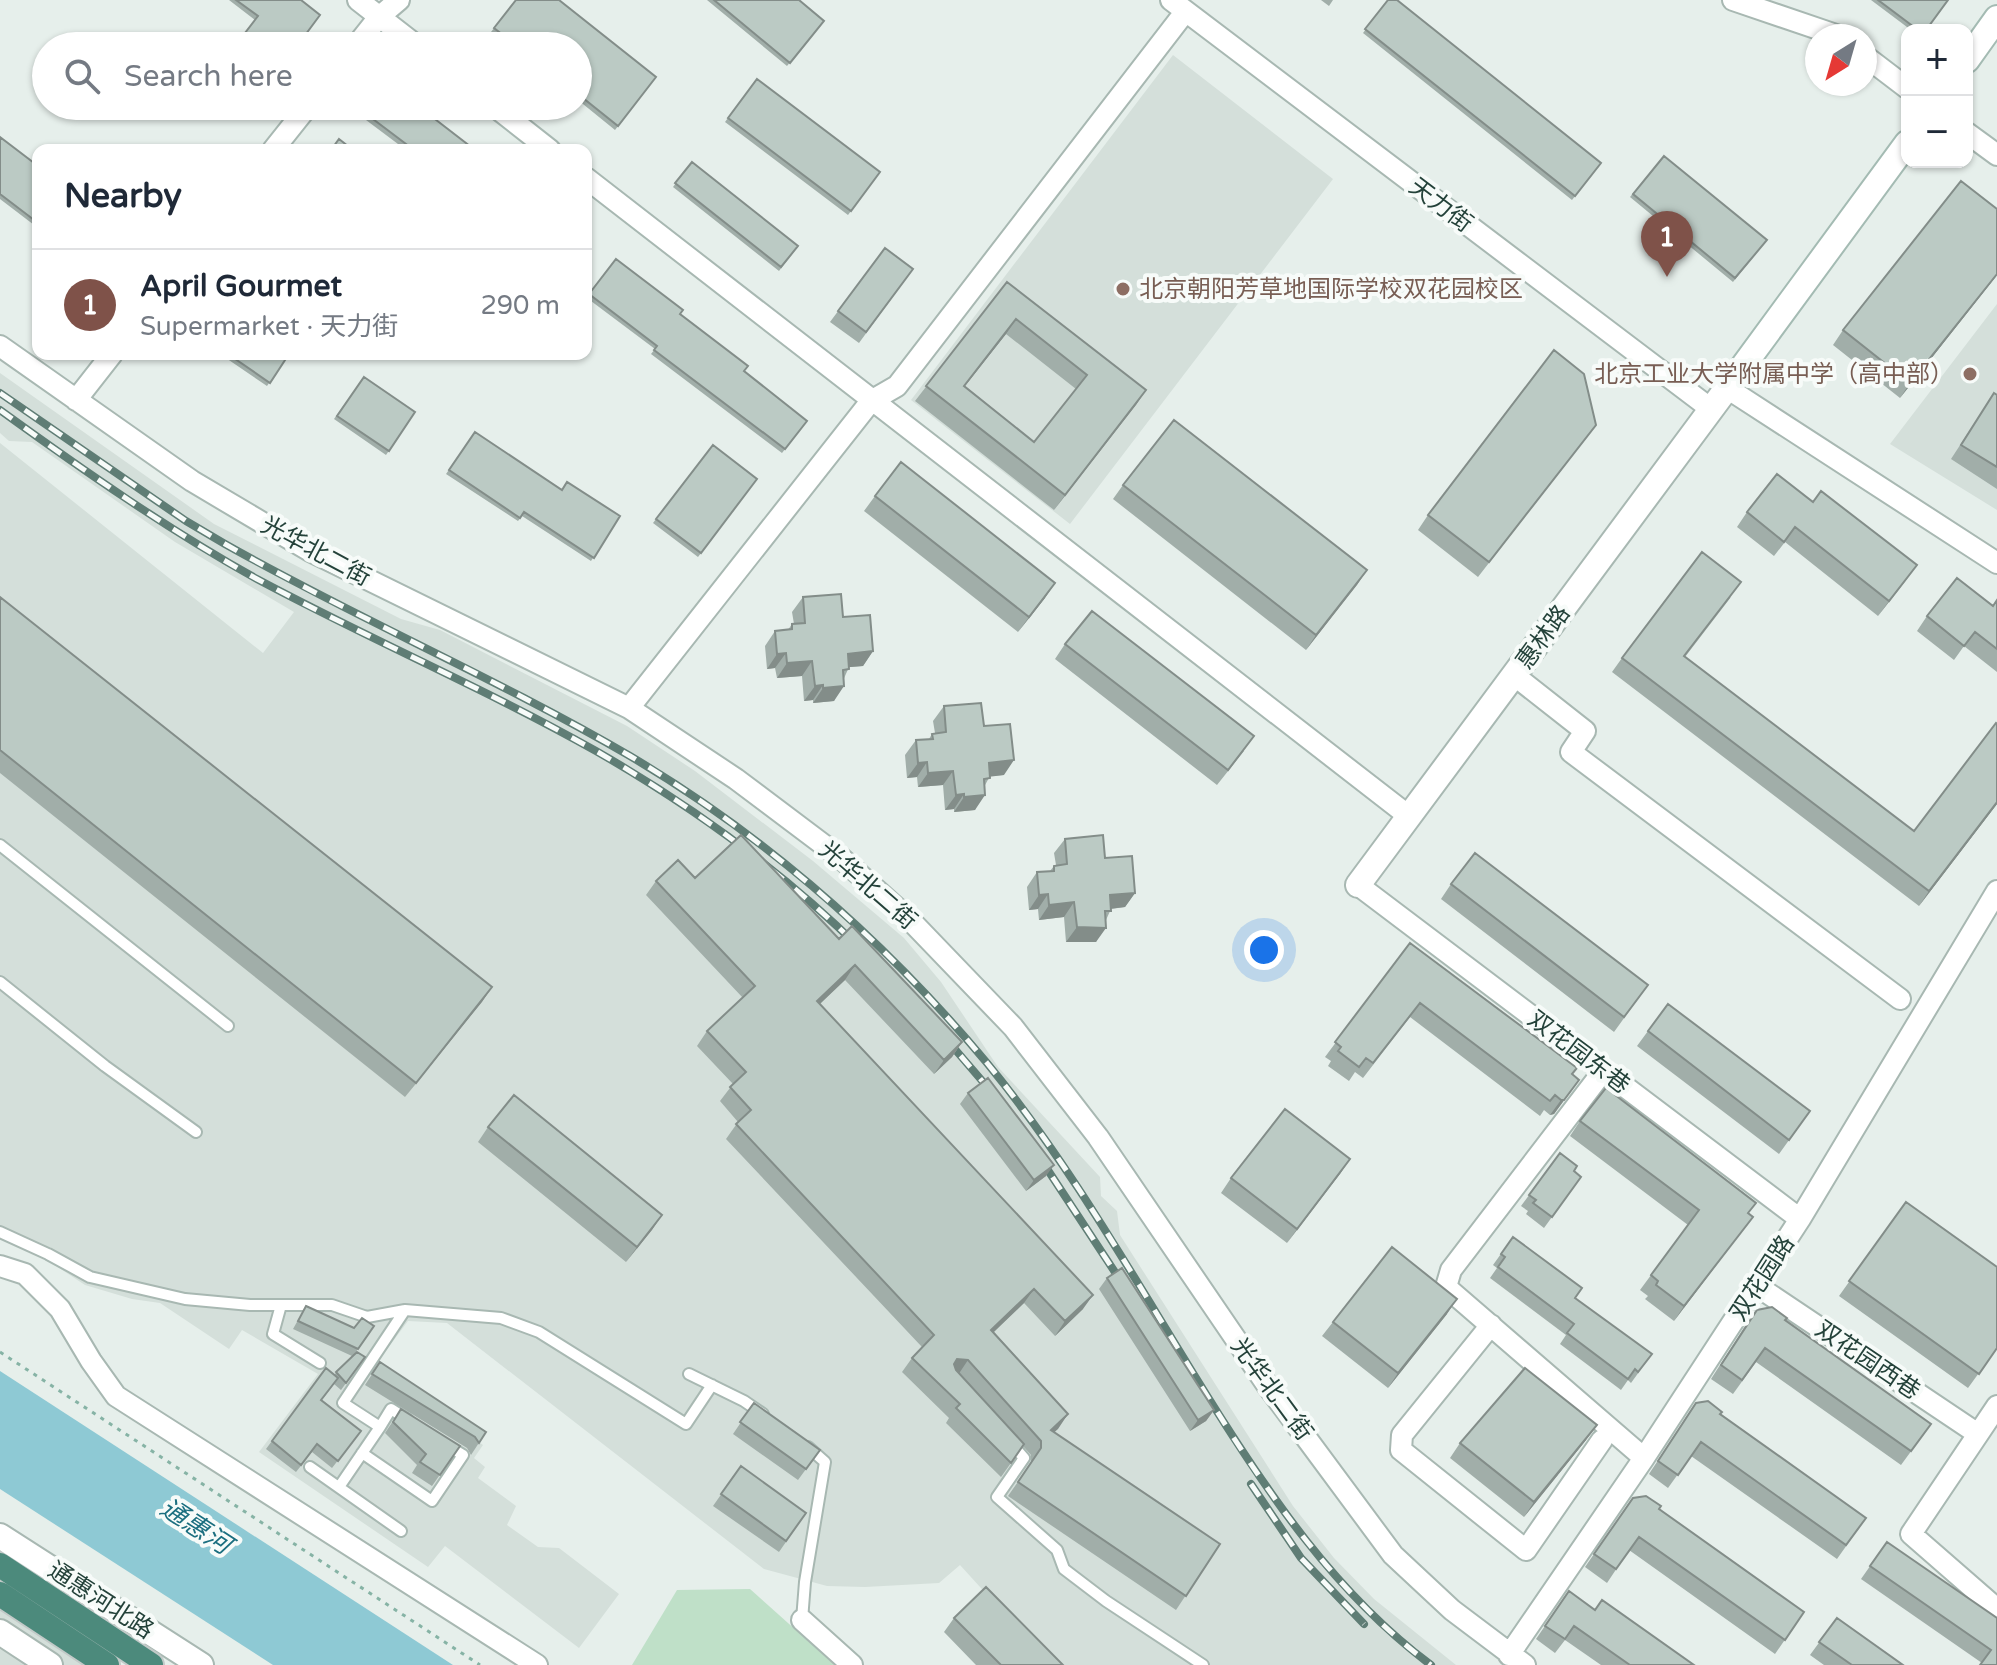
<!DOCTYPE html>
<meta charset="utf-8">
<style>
:root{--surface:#fff;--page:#f2f2f3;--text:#1f2937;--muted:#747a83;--line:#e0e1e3;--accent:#7f5249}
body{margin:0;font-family:"Varela Round","Noto Sans SC",sans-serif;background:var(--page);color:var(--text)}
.controls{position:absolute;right:24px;top:24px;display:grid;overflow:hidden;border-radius:16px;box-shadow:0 2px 6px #0004}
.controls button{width:72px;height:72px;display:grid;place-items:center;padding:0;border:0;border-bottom:2px solid var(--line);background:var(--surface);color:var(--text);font:40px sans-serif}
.compass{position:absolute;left:1805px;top:24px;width:72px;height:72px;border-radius:50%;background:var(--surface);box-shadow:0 2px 6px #0004;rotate:217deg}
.you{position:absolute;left:1264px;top:950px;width:28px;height:28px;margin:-20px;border:6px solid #fff;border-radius:50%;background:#1a73e8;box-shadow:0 0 0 12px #1a73e833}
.badge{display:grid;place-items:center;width:52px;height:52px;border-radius:50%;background:var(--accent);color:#fff;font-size:26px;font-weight:700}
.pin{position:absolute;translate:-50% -66px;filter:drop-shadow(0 2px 4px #0008)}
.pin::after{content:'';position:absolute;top:42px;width:28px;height:24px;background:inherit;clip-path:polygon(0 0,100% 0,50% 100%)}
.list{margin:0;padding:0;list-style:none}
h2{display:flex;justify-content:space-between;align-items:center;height:104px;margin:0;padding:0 32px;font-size:34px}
h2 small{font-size:26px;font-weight:400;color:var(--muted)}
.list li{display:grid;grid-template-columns:52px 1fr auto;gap:24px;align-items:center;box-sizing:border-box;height:112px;padding:0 32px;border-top:2px solid var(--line)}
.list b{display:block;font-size:30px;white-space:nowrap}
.list p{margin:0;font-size:26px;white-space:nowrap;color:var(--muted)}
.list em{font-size:26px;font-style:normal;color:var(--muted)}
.icon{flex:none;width:44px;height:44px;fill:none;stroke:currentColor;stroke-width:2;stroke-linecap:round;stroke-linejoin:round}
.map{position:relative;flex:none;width:1997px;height:1665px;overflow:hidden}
.search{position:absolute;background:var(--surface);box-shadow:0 2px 6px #0004;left:32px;top:32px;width:560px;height:88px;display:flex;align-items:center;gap:20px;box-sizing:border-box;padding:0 28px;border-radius:44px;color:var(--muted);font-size:30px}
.panel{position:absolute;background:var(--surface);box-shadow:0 2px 6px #0004;left:32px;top:144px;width:560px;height:216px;border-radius:16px}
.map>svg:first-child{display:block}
.built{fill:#d4dfda}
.green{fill:#bfe0c8}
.water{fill:#8ec9d4}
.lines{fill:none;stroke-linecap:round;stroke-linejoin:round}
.service-casing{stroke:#a8b8b2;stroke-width:14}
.minor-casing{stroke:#a8b8b2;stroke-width:24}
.tertiary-casing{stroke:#a8b8b2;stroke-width:28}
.secondary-casing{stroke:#a4bbb3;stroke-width:28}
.trunk-casing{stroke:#c2cac8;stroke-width:28}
.path{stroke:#86b3a5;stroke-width:3;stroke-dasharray:4 6;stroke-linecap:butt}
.service{stroke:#fff;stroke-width:10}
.minor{stroke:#fff;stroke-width:20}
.tertiary{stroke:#fff;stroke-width:24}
.secondary{stroke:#fff;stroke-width:24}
.trunk{stroke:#4c8a7c;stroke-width:24}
.rail-casing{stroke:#5f7d75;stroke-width:8}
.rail{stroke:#f7fbf9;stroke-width:5;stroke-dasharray:15;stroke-linecap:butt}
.wall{fill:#a1aea9;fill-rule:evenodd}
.shaded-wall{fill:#838d89}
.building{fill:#bbcac4;stroke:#838d89;stroke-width:2;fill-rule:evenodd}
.education-dot{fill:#8d6e63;stroke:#f7fbf9;stroke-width:3}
.labels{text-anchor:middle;stroke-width:8;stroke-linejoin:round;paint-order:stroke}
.street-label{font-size:24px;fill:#24423a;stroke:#f7fbf9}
.education-label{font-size:24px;fill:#785e54;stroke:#f7fbf9;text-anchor:start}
.water-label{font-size:26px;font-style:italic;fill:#1c6f80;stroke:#f7fbf9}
</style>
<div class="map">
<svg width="1997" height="1665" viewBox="0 0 1997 1665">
<rect width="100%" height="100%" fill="#e6efeb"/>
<!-- built -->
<path class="built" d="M1173,55L1333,179L1070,524L911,400Z
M1997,304V510L1890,444Z
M0,373L214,524L401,619L440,630L627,726L695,771L813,861L904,938L941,982L998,1067L1100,1177L1101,1196L1117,1211L1120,1235L1293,1506L1334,1558L1374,1599L1456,1665H1051L960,1565L939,1583L865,1587L827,1586L764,1569L447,1323L408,1321L373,1368L483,1445L474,1458L485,1467L478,1478L516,1506L507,1525L538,1547L559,1548L619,1594L579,1648L445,1546L428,1567L259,1452L318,1374L242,1330L229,1349L160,1303L132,1299L85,1285L44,1258L0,1239V443L263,653L294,612L175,542L32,442L9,441L0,433Z
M0,1597L107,1665H0Z"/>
<!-- green -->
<path class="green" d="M750,1589L835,1665H632L677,1590Z"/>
<!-- water -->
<path class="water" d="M0,1371L453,1665H273L0,1489Z"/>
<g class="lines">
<!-- service casing -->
<g class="service-casing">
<path id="service" d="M0,845L228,1026
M0,982L105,1066L196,1132
M0,1232L48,1254L90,1277L185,1299L250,1305H332L367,1317L405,1310L501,1318L539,1332L686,1424L712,1385
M281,1305L273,1334L320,1363
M689,1374L744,1401L763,1414
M380,1427L391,1409L408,1420
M1011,1443L1024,1458L997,1497L1057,1550L1064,1569L1106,1601L1203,1665
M362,1453L432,1501L463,1455L448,1446
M310,1467L401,1531
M339,1487L380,1427L343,1403L405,1310
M802,1620L805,1582L825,1462L808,1447"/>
</g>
<!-- minor casing -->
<g class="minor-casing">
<path id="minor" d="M358,0L417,46
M1171,0L1711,409
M1733,0L1839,36
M356,46L379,17L399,0
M1865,56L1907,88
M494,106L550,150
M1967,133L1997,155
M273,150L308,106
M586,178L1410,817
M0,346L192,481L310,551L629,708L736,779L841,858L912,922L1013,1027L1098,1137L1267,1385L1393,1555L1452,1610L1525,1665
M1727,388L1997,563
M76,400L112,354
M1515,676L1585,731L1571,752L1900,999
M629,708L871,401L897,386L1185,12
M1358,885L1800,1219
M1604,1070L1451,1270L1446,1287L1644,1458
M0,1266L25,1274L60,1309L91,1361L116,1396L537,1665
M1757,1286L1978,1434
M1491,1325L1402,1435L1401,1450L1526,1550L1602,1440
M1997,1406L1911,1534L1997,1609
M802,1620L852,1665
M1509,1655L1644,1458L1800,1219L1997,891"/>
</g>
<!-- tertiary casing -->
<g class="tertiary-casing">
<path id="tertiary" d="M1358,885L1727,388
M0,1536L201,1665
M0,1632L50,1665"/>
</g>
<!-- secondary casing -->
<g class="secondary-casing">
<path id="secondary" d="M1967,60L1997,18
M1727,388L1907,143"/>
</g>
<!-- trunk casing -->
<g class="trunk-casing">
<path id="trunk" d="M0,1565L151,1665
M0,1594L107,1665"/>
</g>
<!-- path -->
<path class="path" d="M0,1352L480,1665"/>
<!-- service -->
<use href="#service" class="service"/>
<!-- minor -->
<use href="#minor" class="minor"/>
<!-- tertiary -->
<use href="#tertiary" class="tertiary"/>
<!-- secondary -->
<use href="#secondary" class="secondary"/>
<!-- trunk -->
<use href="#trunk" class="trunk"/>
<!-- rail casing -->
<g class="rail-casing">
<path id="rail" d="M0,393L186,521L225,544C358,619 498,679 630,756C765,836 886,942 987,1063C1071,1165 1136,1282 1206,1394C1269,1495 1335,1593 1431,1665
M0,410C83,470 167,529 257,579C369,639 486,689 596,751C692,806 783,872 861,949
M941,1033L996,1097
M1036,1152L1128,1292
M1251,1484L1301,1558L1364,1624"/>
</g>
<!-- rail -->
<use href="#rail" class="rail"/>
</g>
<!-- wall -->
<path class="wall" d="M229,0H301L297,46H235L255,20Z
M516,0L656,77L615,130L578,100V46H509L491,32Z
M707,0H799L824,21L787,66Z
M1321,0H1333L1329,6Z
M1388,0L1601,163L1572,200L1363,33Z
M1871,0H1948L1926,30H1911Z
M757,79L880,172L848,215L725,122Z
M231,106H243L238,112Z
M370,106L475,150H406L362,117Z
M0,137L38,166V228L0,199Z
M1664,156L1767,240L1733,282L1630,197Z
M692,162L798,246L779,271L673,187Z
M1997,209V275L1900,398L1833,345L1843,330Z
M885,248L913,269L859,343L830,322Z
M616,259L744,371L807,421L782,453L651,354L655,349L587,298Z
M1007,282L1146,390L1054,510L915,401ZM1006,334L1076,389L1034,442L965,386Z
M220,354H289L267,386Z
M364,377L415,412L386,455L334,419Z
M1994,393L1997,395V489L1951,459Z
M1596,425L1478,577L1418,530L1428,515Z
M475,432L562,490L620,516L591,561L522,516L518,521L446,474Z
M713,445L757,479L698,557L653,523Z
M1123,485L1367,570L1306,650L1113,499Z
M875,496L1045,598L1018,632L864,511Z
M1813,502L1906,580L1878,616L1785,542L1774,556L1737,527L1747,512Z
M0,597L492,987L405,1097L0,773Z
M803,597L843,617L873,651L863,666L849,667L834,701L813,703V700L804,701L802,676L777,678L775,668L767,669L765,646L775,631L788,630L792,624H794L792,612Z
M1731,597L1685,657L1914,831L1997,724V804L1919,906L1612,672L1622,658Z
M1997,600V672L1964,646L1954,660L1917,631L1927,616L1993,606Z
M1065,644L1244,751L1217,785L1055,659Z
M944,706L984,726L1004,775L990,776L984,787L975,810L954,812V809L945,810L943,785L918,787L917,777L907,778L905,755L916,740L929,739L932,734L935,733L933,721Z
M1065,839L1105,858L1135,893L1125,907L1111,909L1096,942H1066L1064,917L1039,920L1038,909L1029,910L1027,887L1037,872L1050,871L1054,866L1056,865L1054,853Z
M695,878L839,939L962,1042L952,1057L934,1074L845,980L820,1004L1083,1309L1055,1336L1024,1303L994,1332L1068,1414L1054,1432L1220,1544L1176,1610L1008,1496L1031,1463V1455L1023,1446L1001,1477L946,1423L949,1418L902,1372L912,1358L922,1347L726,1139L738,1122L720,1101L733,1084L697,1046L707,1031L743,998L646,895L656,881Z
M1451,884L1648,985L1614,1032L1441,899Z
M1410,943L1579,1080L1554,1114L1550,1115L1544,1110L1540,1116L1410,1017L1363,1078L1355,1072L1349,1081L1328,1066L1331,1061L1325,1057Z
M1648,1031L1810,1111L1779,1154L1637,1046Z
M968,1093L1046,1176L1026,1191L960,1104Z
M1580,1121L1749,1214L1742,1231L1674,1321L1645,1299L1648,1296L1640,1290L1688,1225L1570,1136Z
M488,1127L662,1215L626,1262L478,1142Z
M1560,1153L1574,1171L1581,1177L1544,1228L1526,1214L1528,1211L1521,1206Z
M1350,1159L1287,1243L1221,1193L1231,1178Z
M1906,1202L1997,1348L1968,1388L1839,1296Z
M1513,1237L1575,1298L1652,1354L1631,1383L1628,1380L1621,1390L1560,1344L1566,1335L1490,1278L1497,1268L1493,1265Z
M1107,1278L1214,1410L1206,1421L1190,1431L1099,1289Z
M306,1306L354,1328L374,1326L353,1356L365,1357L341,1390L334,1384L322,1400L361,1431L332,1468L312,1452L296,1472L266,1449L326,1368L334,1375L352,1356L293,1329Z
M1447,1314L1388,1388L1322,1336L1333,1322Z
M1785,1320L1931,1424L1901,1465L1756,1362L1733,1394L1711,1379L1747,1323Z
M380,1362L486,1432L471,1455L467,1448L365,1385Z
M754,1403L820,1450L798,1480L733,1434Z
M1696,1403L1720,1414L1866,1518L1837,1559L1691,1456L1668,1488L1649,1474Z
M401,1409L460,1446L432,1486L412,1473L417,1465L385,1433Z
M1586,1440L1524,1517L1450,1458L1460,1443Z
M741,1466L806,1513L779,1552L713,1506Z
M1633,1498L1659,1509L1804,1612L1775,1654L1629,1550L1607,1583L1585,1567Z
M1887,1542L1997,1618V1665L1982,1663L1861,1579Z
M1569,1591L1595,1610L1694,1665H1601L1565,1640L1555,1653L1536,1639Z
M954,1618L1063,1665H976L944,1632Z
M1837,1618L1903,1665H1824L1810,1655Z"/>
<!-- shaded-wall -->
<path class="shaded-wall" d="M1997,274V275L1900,398L1910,383Z
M1016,319L1006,334L953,401L964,386Z
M1146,390L1136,405L1054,510L1065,495Z
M1917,565L1906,580L1878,616L1889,601Z
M1367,570L1357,585L1306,650L1316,635Z
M1055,583L1045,598L1018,632L1029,617Z
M873,651L863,666L838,668L848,654Z
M786,653L775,668L767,669L777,654Z
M812,661L802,676L777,678L787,663Z
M823,685L813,700L804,701L815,686Z
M844,686L834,701L813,703L823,688Z
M1014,760L1004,775L979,778L989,763Z
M927,762L917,777L907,778L918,763Z
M953,771L943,785L918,787L928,773Z
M964,794L954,809L945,810L956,795Z
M985,795L975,810L954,812L964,797Z
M1997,802V804L1919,906L1929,891Z
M1135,893L1125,907L1100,910L1110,895Z
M1048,894L1038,909L1029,910L1039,895Z
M1074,902L1064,917L1039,920L1049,905Z
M1077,927L1106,928L1096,942H1066Z
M855,965L845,980L807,1016L817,1001Z
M492,987L482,1002L405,1097L416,1083Z
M962,1042L952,1057L934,1074L944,1060Z
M1579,1080L1554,1114L1550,1115L1561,1100Z
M1350,1159L1340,1174L1287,1243L1297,1229Z
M1054,1165L1046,1176L1026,1191L1034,1180Z
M662,1215L652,1230L626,1262L637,1247Z
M1753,1217L1742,1231L1674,1321L1684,1306Z
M1034,1289L1024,1303L981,1344L991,1330Z
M1093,1295L1083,1309L1055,1336L1065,1321Z
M1457,1299L1447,1314L1388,1388L1398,1373Z
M957,1359L968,1360L958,1375L947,1374Z
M1214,1410L1206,1421L1190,1431L1198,1420Z
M1068,1414L1058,1429L1041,1444L1051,1430Z
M1597,1425L1586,1440L1524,1517L1534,1502Z"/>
<!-- building -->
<path class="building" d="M236,0H301L320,15L297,46L292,42L290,46H235L258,16Z
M516,0H559L656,77L618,126L578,94V46H517L494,28Z
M714,0H799L824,21L790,63Z
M1388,0H1397L1601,163L1575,196L1365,29Z
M1878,0H1948L1926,30H1918Z
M757,79L880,172L851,211L728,118Z
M370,106H418L475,150H414L365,113Z
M0,137L38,166V223L0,194Z
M339,139L353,150H331Z
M1664,156L1767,240L1735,278L1633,194Z
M692,162L798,246L781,267L675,183Z
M1961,181L1997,209V274L1910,383L1843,330Z
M885,248L913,269L866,332L838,311Z
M616,259L683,310L680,314L748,366L744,371L807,421L785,449L654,350L657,346L589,294Z
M1007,282L1146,390L1065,495L926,386ZM1016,319L1087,375L1034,442L964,386Z
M1554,350L1584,374L1596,425L1489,562L1428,515Z
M228,354H289L270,383Z
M364,377L415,412L389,451L337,416Z
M1994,393L1997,395V467L1961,445Z
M1174,420L1367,570L1316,635L1123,485Z
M475,432L562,490L567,482L620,516L594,558L524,512L520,518L449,470Z
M713,445L757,479L701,553L656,519Z
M901,462L1055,583L1029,617L875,496Z
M1777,474L1813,502L1821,491L1917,565L1889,601L1795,527L1784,542L1747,512Z
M1702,552L1741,582L1684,656L1914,831L1996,723L1997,724V802L1929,891L1622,658Z
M1957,578L1993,606L1997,600V649L1975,632L1964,646L1927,616Z
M841,594L843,617L870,615L873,651L848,654L849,669L843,670L844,686L823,688V685L815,686L812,661L787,663L786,653L777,654L775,631L792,629V624L805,623L803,597Z
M0,597L492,987L416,1083L0,750Z
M1092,611L1254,736L1228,770L1065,644Z
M981,703L984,726L1010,724L1014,760L989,763L990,778L984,779L985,795L964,797V794L956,795L953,771L928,773L927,762L918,763L916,740L933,739L932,734L946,732L944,706Z
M741,835L839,939L852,926L962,1042L944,1060L855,965L817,1001L1093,1295L1065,1321L1034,1289L991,1330L1068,1414L1051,1430L1220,1544L1186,1596L1018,1482L1041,1448V1441L968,1360L957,1359L954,1364L956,1370L1024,1444L1011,1463L956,1408L960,1404L912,1358L934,1335L736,1124L751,1110L730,1087L746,1072L707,1031L755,986L656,881L678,860L695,878Z
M1103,835L1105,858L1132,856L1135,893L1110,895L1111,911H1105L1106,928L1077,927L1074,902L1049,905L1048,894L1039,895L1037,872L1054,871V866L1067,864L1065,839Z
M1475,853L1648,985L1624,1017L1451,884Z
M1410,943L1577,1068L1572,1074L1579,1080L1564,1100H1561L1555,1095L1550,1101L1420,1003L1373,1063L1366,1058L1359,1067L1338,1051L1341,1047L1335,1042Z
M1668,1004L1810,1111L1789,1140L1648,1031Z
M988,1078L1054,1165L1034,1180L968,1093Z
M1606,1088L1756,1203L1748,1213L1753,1217L1684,1306L1656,1285L1658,1281L1651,1275L1699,1210L1580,1121Z
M514,1095L662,1215L637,1247L488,1127Z
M1285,1109L1350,1159L1297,1229L1231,1178Z
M1560,1153L1577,1166L1574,1171L1581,1177L1552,1217L1533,1203L1536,1200L1529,1195Z
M1906,1202L1997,1267V1348L1979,1374L1849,1281Z
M1513,1237L1582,1288L1575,1298L1652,1354L1638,1372L1635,1369L1628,1379L1567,1333L1574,1324L1498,1267L1505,1257L1501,1254Z
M1392,1247L1457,1299L1398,1373L1333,1322Z
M1122,1268L1214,1410L1198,1420L1107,1278Z
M306,1306L354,1328L362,1318L374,1326L358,1349L298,1321Z
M1772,1307L1787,1318L1785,1320L1931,1424L1911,1451L1765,1348L1742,1380L1721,1365L1757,1310Z
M357,1352L365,1357L346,1383L336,1372Z
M380,1362L486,1432L479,1443L475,1437L372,1374Z
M326,1368L338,1378L321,1400L361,1431L338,1461L317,1444L301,1465L272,1441Z
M1525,1368L1597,1425L1534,1502L1460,1443Z
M1708,1401L1722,1412L1720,1414L1866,1518L1846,1545L1701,1442L1678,1475L1658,1461L1696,1403Z
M754,1403L820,1450L806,1469L740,1422Z
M401,1409L460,1446L440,1475L420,1462L426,1454L393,1422Z
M741,1466L806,1513L786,1541L721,1494Z
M1646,1496L1661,1506L1659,1509L1804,1612L1785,1640L1639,1537L1616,1569L1594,1554L1633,1498Z
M1887,1542L1997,1618V1665H1980L1991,1650L1870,1566Z
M986,1587L1063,1665H1001L954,1618Z
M1569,1591L1595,1610L1602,1600L1694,1665H1630L1574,1626L1565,1639L1545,1626Z
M1837,1618L1903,1665H1852L1819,1642Z"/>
<!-- markers -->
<g class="education-dot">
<circle cx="1123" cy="289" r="8"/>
<circle cx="1970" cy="374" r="8"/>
</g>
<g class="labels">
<!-- street labels -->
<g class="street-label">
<text transform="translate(1441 205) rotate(37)" y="8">天力街</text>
<text transform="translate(316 551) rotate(28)" y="8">光华北二街</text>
<text transform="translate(1543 637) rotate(-54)" y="8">惠林路</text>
<text transform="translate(868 885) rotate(41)" y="8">光华北二街</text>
<text transform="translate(1579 1052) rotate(37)" y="8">双花园东巷</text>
<text transform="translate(1762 1278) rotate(-57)" y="8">双花园路</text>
<text transform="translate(1868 1360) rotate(34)" y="8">双花园西巷</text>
<text transform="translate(1272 1389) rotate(54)" y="8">光华北二街</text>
<text transform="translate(101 1600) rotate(33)" y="8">通惠河北路</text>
</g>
<!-- education labels -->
<g class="education-label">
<text x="1139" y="297">北京朝阳芳草地国际学校双花园校区</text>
<text x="1954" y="382" text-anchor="end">北京工业大学附属中学（高中部）</text>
</g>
<!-- water labels -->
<g class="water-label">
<text transform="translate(196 1526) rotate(33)" y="9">通惠河</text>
</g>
</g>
</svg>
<div class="controls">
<button>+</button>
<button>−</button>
</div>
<svg class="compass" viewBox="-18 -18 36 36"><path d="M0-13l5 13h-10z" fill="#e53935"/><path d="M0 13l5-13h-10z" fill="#747a83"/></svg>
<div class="you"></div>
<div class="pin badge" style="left:1667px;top:277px">1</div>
<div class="search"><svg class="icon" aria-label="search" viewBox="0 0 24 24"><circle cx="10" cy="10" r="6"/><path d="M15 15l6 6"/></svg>Search here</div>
<section class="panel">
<h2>Nearby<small></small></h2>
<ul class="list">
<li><span class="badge">1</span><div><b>April Gourmet</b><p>Supermarket · 天力街</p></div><em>290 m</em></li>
</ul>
</section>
</div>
